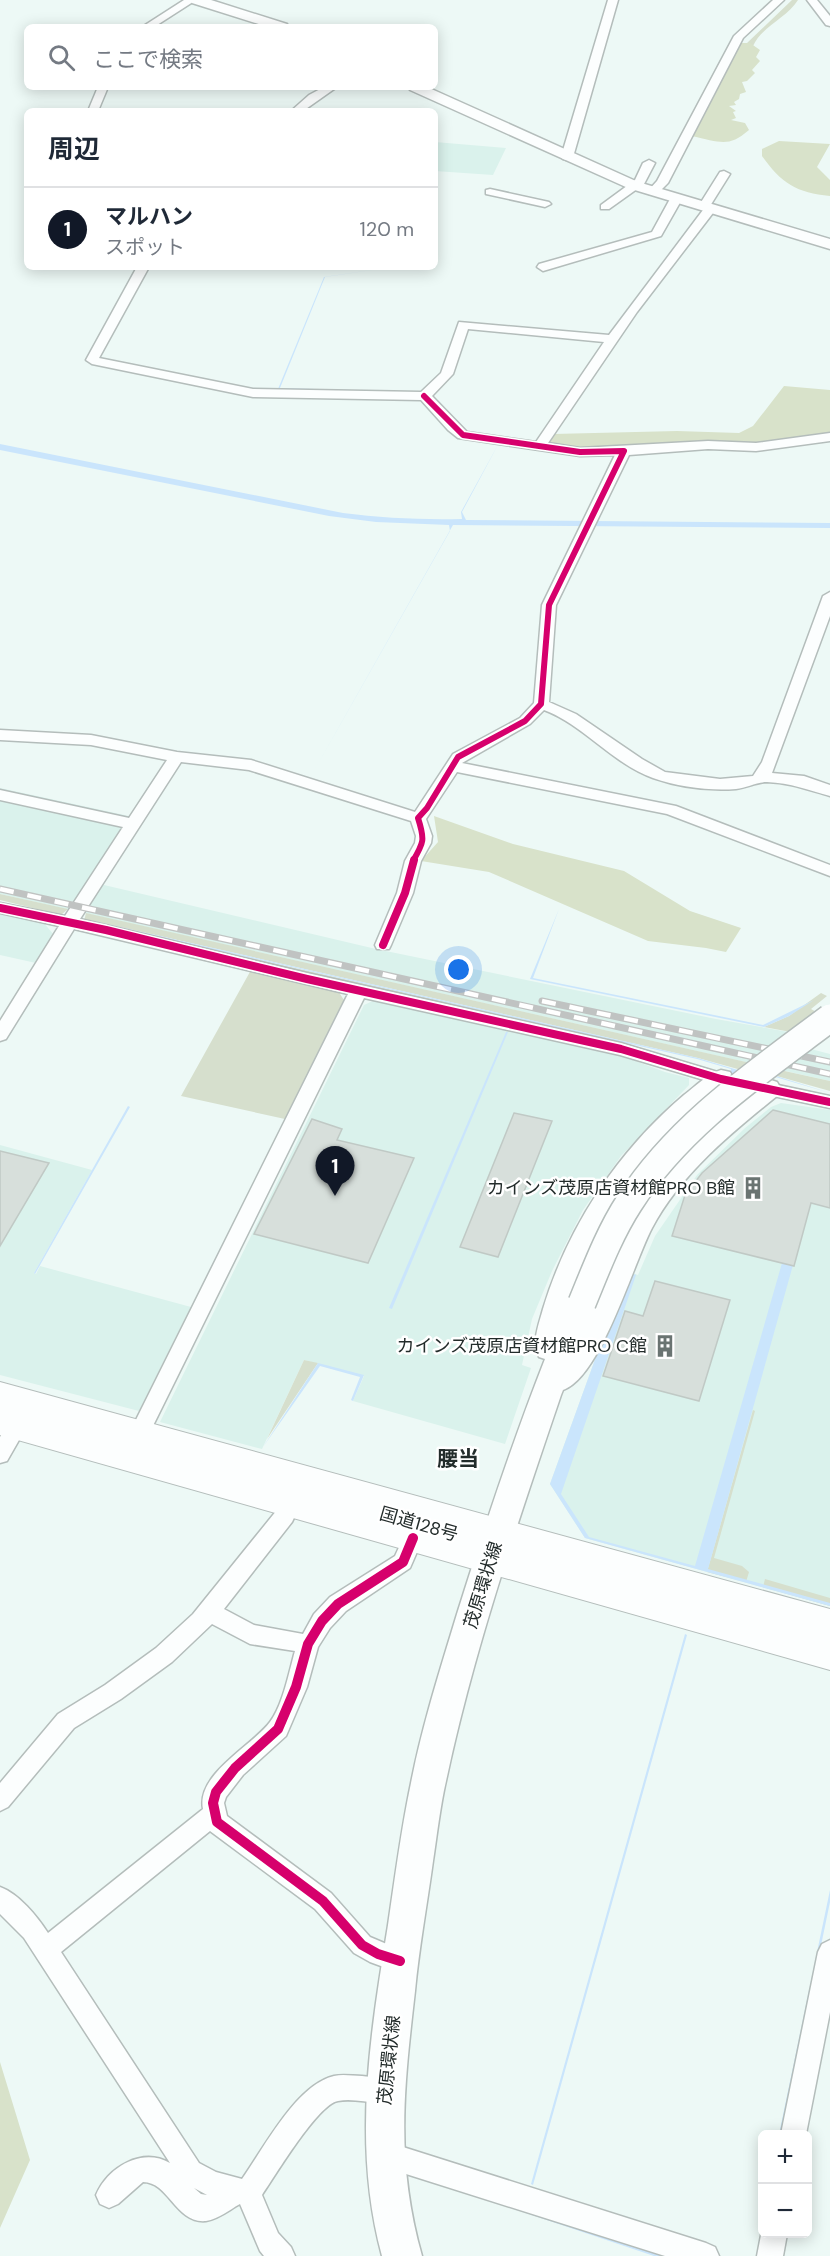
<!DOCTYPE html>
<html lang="ja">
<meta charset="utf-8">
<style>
:root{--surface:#fff;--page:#f6f6f7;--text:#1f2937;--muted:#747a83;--line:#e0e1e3;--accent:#111827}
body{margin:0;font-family:"DM Sans","Noto Sans JP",sans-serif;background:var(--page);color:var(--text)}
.controls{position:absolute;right:18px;bottom:18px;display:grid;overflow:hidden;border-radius:9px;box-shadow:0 3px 15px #0003}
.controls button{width:54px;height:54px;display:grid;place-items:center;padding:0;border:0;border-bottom:2px solid var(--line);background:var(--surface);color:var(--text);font:30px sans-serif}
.you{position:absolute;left:459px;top:970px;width:21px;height:21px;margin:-15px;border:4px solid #fff;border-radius:50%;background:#1a73e8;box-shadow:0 0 0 9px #1a73e833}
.badge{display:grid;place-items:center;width:39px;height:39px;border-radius:50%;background:var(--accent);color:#fff;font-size:20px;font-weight:700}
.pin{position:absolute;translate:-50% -50px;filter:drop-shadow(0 2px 3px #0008)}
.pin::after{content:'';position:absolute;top:32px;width:21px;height:18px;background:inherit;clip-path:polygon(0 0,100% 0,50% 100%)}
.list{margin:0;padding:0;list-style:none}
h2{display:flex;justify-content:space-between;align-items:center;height:78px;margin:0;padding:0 24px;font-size:26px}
h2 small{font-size:20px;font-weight:400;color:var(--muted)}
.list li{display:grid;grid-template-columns:39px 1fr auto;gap:18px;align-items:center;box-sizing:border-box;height:84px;padding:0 24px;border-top:2px solid var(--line)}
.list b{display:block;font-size:22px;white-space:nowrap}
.list p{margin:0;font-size:20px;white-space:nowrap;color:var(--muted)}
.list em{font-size:20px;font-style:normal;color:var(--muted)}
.icon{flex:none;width:33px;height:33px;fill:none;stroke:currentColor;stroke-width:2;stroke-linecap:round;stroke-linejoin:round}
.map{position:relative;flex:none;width:830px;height:2256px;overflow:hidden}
.search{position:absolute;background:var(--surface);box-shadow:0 3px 15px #0003;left:24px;top:24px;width:414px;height:66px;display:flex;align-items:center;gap:15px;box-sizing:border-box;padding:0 21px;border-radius:9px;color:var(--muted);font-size:22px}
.panel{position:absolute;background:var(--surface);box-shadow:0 3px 15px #0003;left:24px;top:108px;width:414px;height:162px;border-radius:9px}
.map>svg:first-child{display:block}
.built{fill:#daf2ec}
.green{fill:#d6dfcd}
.forest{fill:#d8e2ca}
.water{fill:#cae5fc}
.building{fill:#d7dfdb;stroke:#c0c9c5;stroke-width:1.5}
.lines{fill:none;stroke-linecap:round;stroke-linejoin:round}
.minor-casing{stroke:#b4bdbb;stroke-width:3}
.tertiary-casing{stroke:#b4bdbb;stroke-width:3}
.secondary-casing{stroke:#b4bdbb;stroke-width:3}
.trunk-casing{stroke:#b4bdbb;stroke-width:2}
.minor{fill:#fcfefe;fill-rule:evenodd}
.tertiary{fill:#fcfefe;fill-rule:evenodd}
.secondary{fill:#fcfefe;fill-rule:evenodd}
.trunk{fill:#fcfefe;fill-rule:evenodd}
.rail-casing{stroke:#c0c3c2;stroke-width:7}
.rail{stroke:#fff;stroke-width:4.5;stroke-dasharray:14;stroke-linecap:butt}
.secondary-bridge-casing{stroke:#b4bdbb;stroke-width:30;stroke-linecap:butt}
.secondary-bridge{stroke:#fcfefe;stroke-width:27}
.cycleway-far2-casing{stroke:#fff;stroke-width:9}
.cycleway-far1-casing{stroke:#fff;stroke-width:11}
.cycleway-casing{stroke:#fff;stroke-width:14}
.cycleway-far2{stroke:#d6006c;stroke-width:6}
.cycleway-far1{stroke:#d6006c;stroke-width:8}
.cycleway{stroke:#d6006c;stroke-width:10}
.labels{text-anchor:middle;stroke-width:5;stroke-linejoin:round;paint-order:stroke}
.poi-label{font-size:18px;fill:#232c2b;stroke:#fff;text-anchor:end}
.street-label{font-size:18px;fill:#232c2b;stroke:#fff}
.quarter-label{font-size:21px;font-weight:bold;fill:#232c2b;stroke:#fff}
</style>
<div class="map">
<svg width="830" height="2256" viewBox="0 0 830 2256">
<rect width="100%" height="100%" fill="#edf9f6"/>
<!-- built -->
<path class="built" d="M435,142L506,148L493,175L435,171Z
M0,788L129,816L87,881L376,949L716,1019L822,1038L807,1048L830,1054V1081L0,894Z
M0,913L43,922L54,935L36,963L0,955Z
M375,1000L622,1056L665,1072L689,1078V1085L621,1156L583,1210L552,1271L532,1319L522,1365L531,1368L505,1444L353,1401L364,1376L304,1360L262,1449L160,1422L364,1005Z
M781,1103L830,1110V1606L585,1538L550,1484L627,1271L638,1275L655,1236L697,1175L745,1128L771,1107Z
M0,1145L92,1170L34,1273L36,1274L40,1266L191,1307L139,1411L0,1375Z"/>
<!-- green -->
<path class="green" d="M792,0H798C787,18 762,26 753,46L747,43Z
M0,894L68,909L61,915L0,900Z
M86,913L755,1064L745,1071L698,1058L89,920L84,921Z
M242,956L517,1018L324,977Z
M251,970L338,991L344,1000L285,1119L181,1096Z
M821,993L827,996L811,1009L820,1014L796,1033L764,1027L789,1016Z
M780,1070L830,1081V1091L773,1075Z
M304,1360L318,1363L267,1439Z
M753,1410L755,1411L714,1558L742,1566L749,1572L746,1582L707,1572Z
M765,1579L830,1598V1606L763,1587Z"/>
<!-- forest -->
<path class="forest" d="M739,43H750L760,50L756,57L760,61L752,70L755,73L747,81L742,82L746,92L740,94L739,99L734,102L736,105L729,106L736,111L733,112L736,118L731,120L745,123L749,130C728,148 721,142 691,136Z
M779,141L830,144L817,167L830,180V196C797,193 781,183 762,156V149Z
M784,386L830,390V434L740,445L572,449L547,442L553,434L677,431L739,433L753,426Z
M434,816L513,844L624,871L690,911L741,928L726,952L706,948L648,941L489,872L421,861L438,842Z
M0,2062L30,2160L0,2228Z"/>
<!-- water -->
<path class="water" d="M392,267L325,277L280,388L420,392L260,389L101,358L260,389H278L324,277Z
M499,443L462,512L466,520L830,523V528L453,525L310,778L450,531L449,525L376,522L329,516L0,450V444L343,513C382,518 422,520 462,519L461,512Z
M559,909L533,978L763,1025L814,1000L789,1016L764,1027L530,979Z
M89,920L698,1058L738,1070L773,1075L830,1093L772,1076L731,1073V1069L697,1059L88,921Z
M506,1032H508L392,1309L389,1308Z
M128,1106L130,1107L35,1274L34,1273Z
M782,1263L793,1265L708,1569L830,1603V1606L585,1538L550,1484L627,1271L636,1275L561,1494L589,1537L695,1566Z
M318,1363L364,1375L353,1401L351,1400L360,1377L320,1366L263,1447Z
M685,1634L687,1635L533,2185L531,2184Z
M830,1890V1902L782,2134H779Z
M421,2178L434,2180L664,2256H654Z"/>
<!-- building -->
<path class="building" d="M773,1110L830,1124V1208L811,1203L794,1266L672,1236L685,1195L702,1173Z
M514,1113L552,1121L498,1257L460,1247Z
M312,1119L342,1129L337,1140L414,1158L368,1263L254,1234Z
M0,1151L49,1163L0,1246Z
M655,1281L730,1300L699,1401L603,1376L625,1311L643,1316Z"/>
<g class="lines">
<!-- minor casing -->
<g class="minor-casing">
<path id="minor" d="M184,0H196L154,27H142Z
M608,0H618L573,157L567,160L563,159L561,157Z
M773,0H784L743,38L668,183L657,194H649L647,192L657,181L734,36Z
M807,0H817L830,16V26L826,25Z
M98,87H108L98,111H88Z
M324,87H337L303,111H291L309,95Z
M649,160L655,163L644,184L609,209H601V205L635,180L643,163Z
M724,171L730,174L710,206L716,209L637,312L548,443L580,448L708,441L756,443L830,433V441L756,451L708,449L629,455L556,605L549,702L576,714L642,759L665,772L720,779L753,776L762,762L823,596L830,592V616L772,773L804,776L830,785V796C808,790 791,783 767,782C757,782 746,788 736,789C709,791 679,787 653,778C613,764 584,725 544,710L530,724L462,763L676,806L830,865V876L667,814L457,772L426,819L432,836L431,843L421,861L413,893L391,945L389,949H377L375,945L397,893L405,861L415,843L416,836L411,821L249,770L181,762L80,919L307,973L621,1043L721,1073L830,1096V1108L721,1085L620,1055L364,998L142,1448L135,1450L128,1448L125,1442L348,994L74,929L6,1039L0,1041V1021L59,926L0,913V903L65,916L123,827L0,800V790L129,818L167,760L91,745L0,740V730L91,735L177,752L251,760L415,812L453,754L520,718L534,703L542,605L615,455L580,456L458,438L448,430L421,400L253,397L92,364L86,360L137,267H149L99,358L253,389L421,392L441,373L459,322L609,335L703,210L698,207L720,172ZM468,329L604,342L536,442L467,432L432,396L453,374Z
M490,189L549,202L551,204L545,207L486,194V190Z
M676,196L682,199L661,236L543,271L537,267L539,264L652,232L670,199Z
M17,1418L24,1420L27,1426L7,1461L0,1463V1437L10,1420Z
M291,1494L298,1497L301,1503L292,1522L224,1609L254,1625L303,1634L314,1614L330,1597L395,1556L406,1532L413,1529L420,1532L423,1538L410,1568L346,1611L330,1628L318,1647L307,1687L286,1736L243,1775L226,1797L224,1803L227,1816L331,1893L370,1937L408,1953L412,1961L408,1969L400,1973L370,1962L354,1953L315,1909L210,1831L61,1952L199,2163L216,2172L242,2179C264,2148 296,2085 334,2076C343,2074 353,2076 362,2076C373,2077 383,2078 394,2082L397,2091L394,2100C376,2107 357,2097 338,2101C318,2104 275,2176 262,2195L278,2233L291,2247L295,2256H264L260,2251L240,2204C229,2210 219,2219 206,2221C176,2224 169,2182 143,2182L118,2204L109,2208L100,2204L96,2195C108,2167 142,2147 170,2163L24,1938L0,1914V1887C19,1894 37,1916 48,1933L203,1809C196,1774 252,1746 270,1722C283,1705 289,1672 295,1651L250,1644L212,1624L172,1662L121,1699L74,1728L8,1807L0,1811V1783L58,1714L105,1685L156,1648L193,1614L277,1510L284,1497ZM194,2188L207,2195L201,2194Z
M830,1940V2012L806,2134H781L818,1952L822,1944Z
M384,2141L706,2243L715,2247L719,2256H665L384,2167L375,2163L371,2154L375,2145Z
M762,2230V2234H787L783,2256H757Z"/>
</g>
<!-- tertiary casing -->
<g class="tertiary-casing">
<path id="tertiary" d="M190,0H211L287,24L289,27H268L192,3Z
M408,87H427L638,182L830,239V249L628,188L410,90Z"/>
</g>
<!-- secondary casing -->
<g class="secondary-casing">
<path id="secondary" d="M721,1070L730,1072L734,1079L730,1086C658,1148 609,1202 576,1294L582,1292L592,1295L594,1298C608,1264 621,1229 641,1198C672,1152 715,1117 759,1082L768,1079L777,1082L781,1089L777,1096C730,1134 681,1174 652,1228C633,1264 601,1377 563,1390L561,1395C518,1522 474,1649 446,1781C440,1807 437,1835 433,1861C427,1905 419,1948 415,1991C404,2087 395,2161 422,2256H382C352,2146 370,2036 388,1925C395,1878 401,1830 411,1783C422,1726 440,1670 457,1614C484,1528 512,1443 545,1359L539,1357C531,1343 539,1324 543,1309C568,1226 618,1151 684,1095C696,1086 707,1074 721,1070Z"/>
</g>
<!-- trunk casing -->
<g class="trunk-casing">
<path id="trunk" d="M0,1382L830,1609V1670L0,1435Z"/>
</g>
<!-- minor -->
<use href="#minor" class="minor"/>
<!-- tertiary -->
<use href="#tertiary" class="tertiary"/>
<!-- secondary -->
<use href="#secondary" class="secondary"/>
<!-- trunk -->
<use href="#trunk" class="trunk"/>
<!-- rail casing -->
<g class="rail-casing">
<path id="rail" d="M0,889L830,1074
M542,1001L830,1062"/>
</g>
<!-- rail -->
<use href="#rail" class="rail"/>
<!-- secondary-bridge casing -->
<g class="secondary-bridge-casing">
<path id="secondary-bridge" d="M582,1303C596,1269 609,1234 629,1203C679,1125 757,1073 830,1018"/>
</g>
<!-- secondary-bridge -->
<use href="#secondary-bridge" class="secondary-bridge"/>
<!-- cycleway-far2 casing -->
<g class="cycleway-far2-casing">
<path id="cycleway-far2" d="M413,861C424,842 425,840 418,818L427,808L458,757L525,721L541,704L549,605L624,451L580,452L463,435L424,396"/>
</g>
<!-- cycleway-far1 casing -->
<g class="cycleway-far1-casing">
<path id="cycleway-far1" d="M0,908L106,930L307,979L621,1049L721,1079L830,1102
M383,945L405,893L414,860"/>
</g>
<!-- cycleway casing -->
<g class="cycleway-casing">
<path id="cycleway" d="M400,1961L378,1954L362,1945L323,1901L217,1822L213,1803L216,1792L235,1768L278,1729L296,1687L308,1644L322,1621L338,1604L403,1562L413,1538"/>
</g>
<!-- cycleway-far2 -->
<use href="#cycleway-far2" class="cycleway-far2"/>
<!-- cycleway-far1 -->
<use href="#cycleway-far1" class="cycleway-far1"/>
<!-- cycleway -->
<use href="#cycleway" class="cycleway"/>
</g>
<!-- icons -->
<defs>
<g id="building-bare" transform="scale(1.8)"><path d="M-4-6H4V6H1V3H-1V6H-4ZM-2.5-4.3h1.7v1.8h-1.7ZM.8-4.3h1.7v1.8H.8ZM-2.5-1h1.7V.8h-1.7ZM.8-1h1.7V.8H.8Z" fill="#6a7472" stroke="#fff" stroke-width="2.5" paint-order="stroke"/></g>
</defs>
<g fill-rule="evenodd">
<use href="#building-bare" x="753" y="1188"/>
<use href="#building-bare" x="665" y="1346"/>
</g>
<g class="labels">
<!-- poi labels -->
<g class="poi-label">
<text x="735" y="1194">カインズ茂原店資材館PRO B館</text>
<text x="647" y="1352">カインズ茂原店資材館PRO C館</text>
</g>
<!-- street labels -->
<g class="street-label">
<text transform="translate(419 1524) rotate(16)" y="6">国道128号</text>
<text transform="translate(483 1585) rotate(-73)" y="6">茂原環状線</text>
<text transform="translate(389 2060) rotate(-84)" y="6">茂原環状線</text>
</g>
<!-- quarter labels -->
<g class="quarter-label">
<text x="458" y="1466">腰当</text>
</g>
</g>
</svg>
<div class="controls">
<button>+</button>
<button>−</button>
</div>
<div class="you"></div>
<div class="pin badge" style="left:335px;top:1196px">1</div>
<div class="search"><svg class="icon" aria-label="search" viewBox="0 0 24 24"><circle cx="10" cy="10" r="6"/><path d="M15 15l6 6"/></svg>ここで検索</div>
<section class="panel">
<h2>周辺<small></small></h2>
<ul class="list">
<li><span class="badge">1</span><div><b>マルハン</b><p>スポット</p></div><em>120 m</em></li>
</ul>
</section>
</div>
